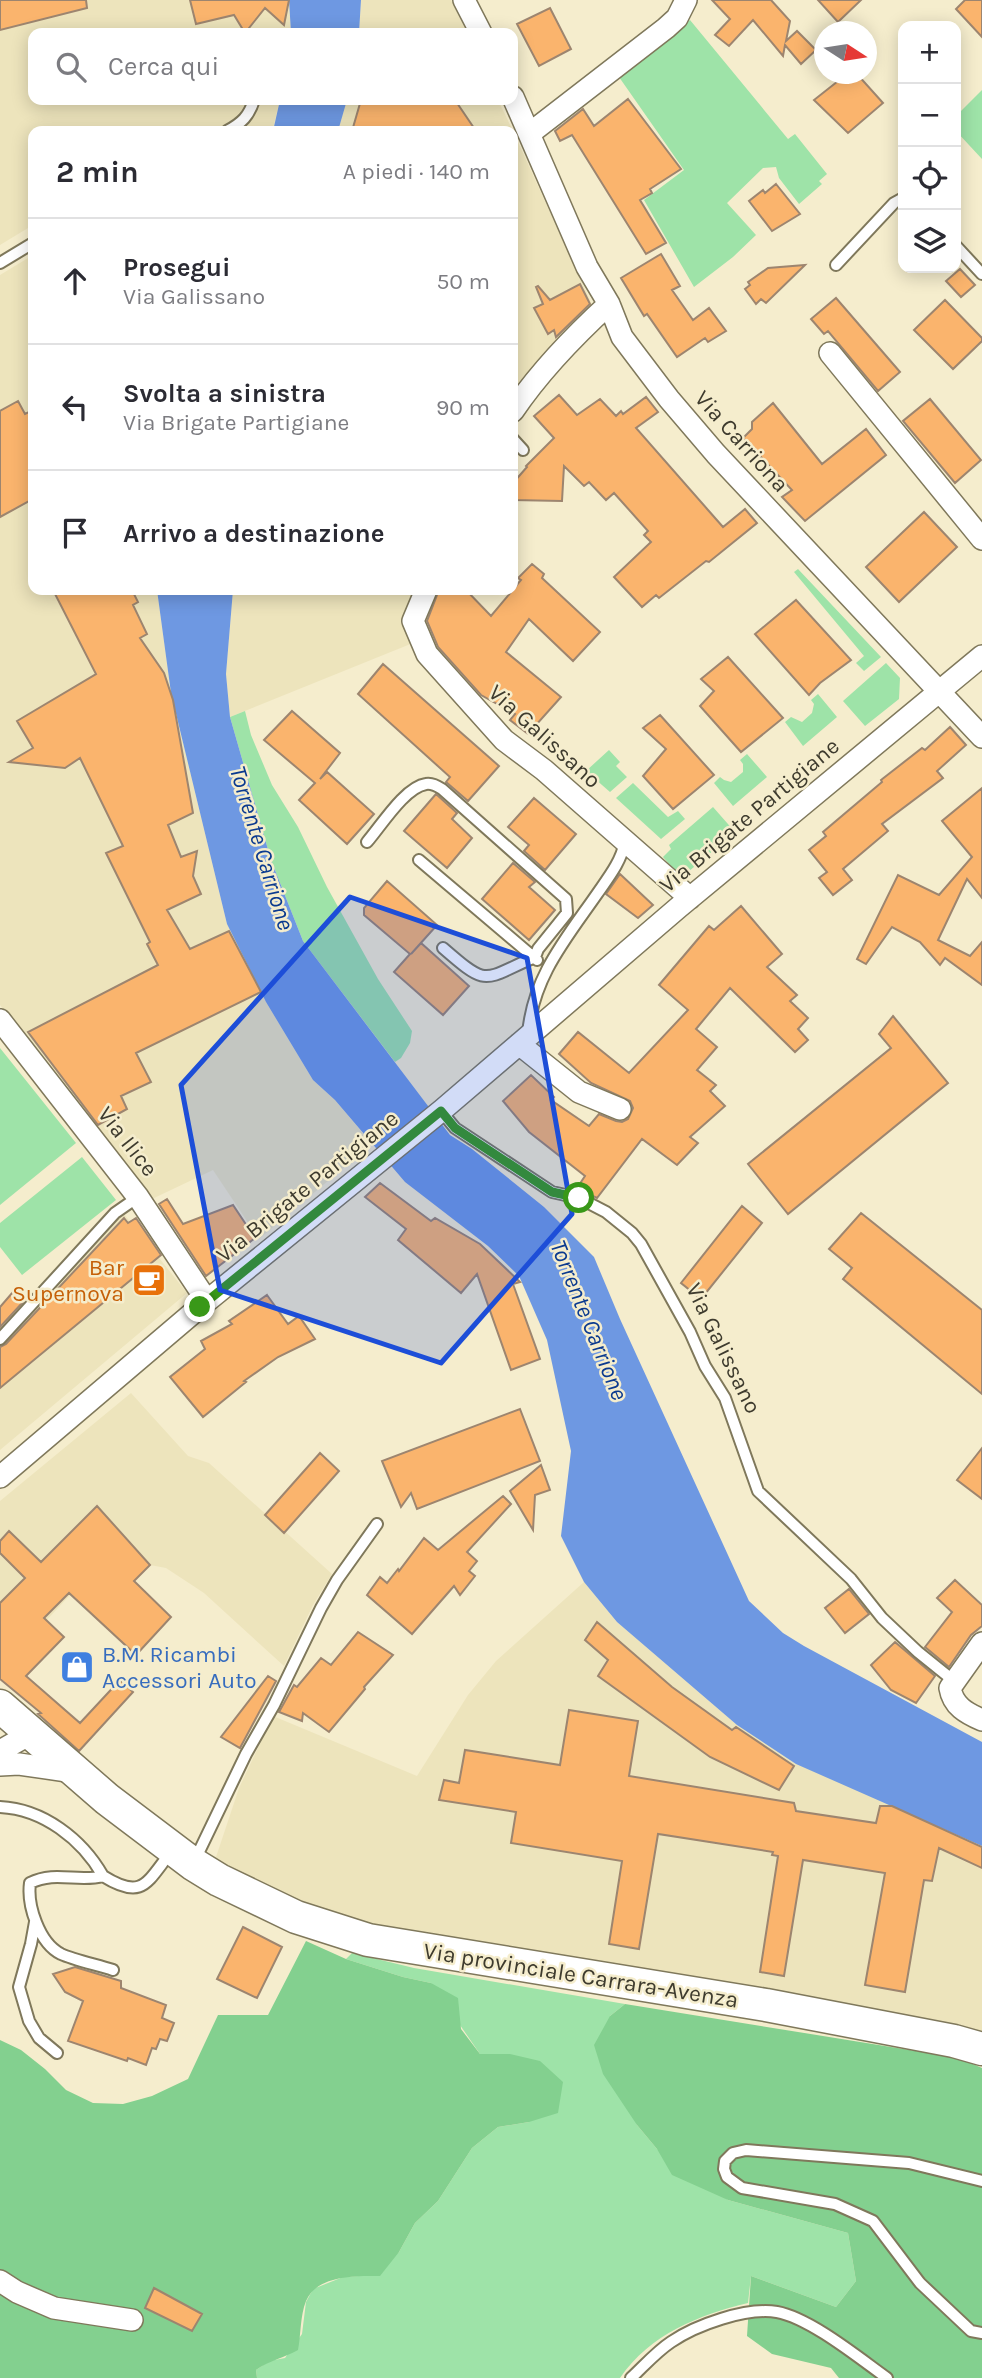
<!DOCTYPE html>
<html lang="it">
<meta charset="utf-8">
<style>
:root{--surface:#fff;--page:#f7f7f7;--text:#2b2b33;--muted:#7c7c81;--line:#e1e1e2}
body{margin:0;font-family:Karla,sans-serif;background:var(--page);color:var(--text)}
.controls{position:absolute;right:21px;top:21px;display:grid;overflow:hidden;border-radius:14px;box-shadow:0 4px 18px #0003}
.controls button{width:63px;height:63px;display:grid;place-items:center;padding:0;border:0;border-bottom:2px solid var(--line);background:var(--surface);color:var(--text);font:35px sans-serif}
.compass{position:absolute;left:814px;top:21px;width:63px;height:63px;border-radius:50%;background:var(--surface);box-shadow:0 4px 18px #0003;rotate:102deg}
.stop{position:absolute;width:21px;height:21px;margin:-16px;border:5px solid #399818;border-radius:50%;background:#fff}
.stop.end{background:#399818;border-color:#fff;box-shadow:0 2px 7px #0008}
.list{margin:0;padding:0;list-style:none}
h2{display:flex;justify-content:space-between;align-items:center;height:91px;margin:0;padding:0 28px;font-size:30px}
h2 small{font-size:23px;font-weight:400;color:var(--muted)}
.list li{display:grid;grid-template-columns:46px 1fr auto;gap:21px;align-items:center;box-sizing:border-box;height:126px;padding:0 28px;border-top:2px solid var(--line)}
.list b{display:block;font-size:26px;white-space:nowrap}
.list p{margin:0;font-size:23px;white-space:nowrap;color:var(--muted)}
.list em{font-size:23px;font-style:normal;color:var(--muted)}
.icon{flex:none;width:38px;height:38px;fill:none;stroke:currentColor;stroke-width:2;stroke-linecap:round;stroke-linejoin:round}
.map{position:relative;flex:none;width:982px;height:2378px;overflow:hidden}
.search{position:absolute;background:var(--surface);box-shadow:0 4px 18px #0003;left:28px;top:28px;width:490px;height:77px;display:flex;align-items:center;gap:18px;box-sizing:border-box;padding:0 24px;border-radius:14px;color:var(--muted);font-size:26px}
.panel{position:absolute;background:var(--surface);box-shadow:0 4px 18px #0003;left:28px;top:126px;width:490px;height:469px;border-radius:14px}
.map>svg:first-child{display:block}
.built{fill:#ede4bc}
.green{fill:#9ee3a8}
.forest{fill:#83d08f}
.water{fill:#6e98e2}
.building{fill:#fab46d;stroke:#9d856f;stroke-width:2}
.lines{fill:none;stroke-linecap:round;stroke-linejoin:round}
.service-casing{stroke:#7f785b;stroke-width:14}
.minor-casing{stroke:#7f785b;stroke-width:24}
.secondary-casing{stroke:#7f785b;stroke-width:35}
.service{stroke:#fff;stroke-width:10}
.minor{stroke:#fff;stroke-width:21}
.secondary{stroke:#fff;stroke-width:32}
.route{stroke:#399818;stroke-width:9}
.marked{fill:#1d4ed8;fill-opacity:0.2;stroke:#1d4ed8;stroke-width:5;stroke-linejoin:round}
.labels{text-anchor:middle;stroke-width:5;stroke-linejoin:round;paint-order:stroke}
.street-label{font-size:23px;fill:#3e3b2e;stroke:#f5edcd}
.food-label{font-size:23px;fill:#c56008;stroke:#f5edcd;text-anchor:end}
.shop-label{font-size:23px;fill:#366cbe;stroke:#f5edcd;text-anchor:start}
.water-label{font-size:24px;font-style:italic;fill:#0b3a8f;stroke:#f5edcd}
</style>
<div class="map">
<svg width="982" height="2378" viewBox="0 0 982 2378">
<rect width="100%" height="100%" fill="#f5edcd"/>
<!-- built -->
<path class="built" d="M0,0H289L291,33H33V100H280L273,128L271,131H33V225L0,245Z
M361,0H451L467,33H359Z
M347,100H498L513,131H338Z
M513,131L594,309L513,408Z
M33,255V590H157L171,693L227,924L266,1002L313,1080L335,1100L372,1144L259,1239L213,1170L152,1199L0,1005V275Z
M233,590H427L413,643L230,717L226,674Z
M120,1209L187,1293L0,1450V1339Z
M131,1393L188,1456L209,1463L332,1574L313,1605L284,1666L204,1593L166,1568L150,1565L134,1581L71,1594L0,1670V1501Z
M584,1582L617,1622L737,1725L893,1805L982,1846V2033L937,2020L378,1929L303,1907L214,1863L239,1788L273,1716L417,1776L468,1695L496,1661Z"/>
<!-- green -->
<path class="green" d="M690,20L788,139L795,134L827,174L819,181L822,184L799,204L779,178L776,167L763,168L727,203L756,235L733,257L694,287L644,200L684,170L619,77Z
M982,90V159L956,131V116Z
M798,569L881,657L864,671L856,663L864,656L794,572Z
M886,663L900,678L899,699L865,726L843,701Z
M818,694L837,717L803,746L785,722L791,717L802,722L812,713L814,704L811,700Z
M245,711L251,735L272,785L298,827L327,887L378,979L412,1031L410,1043L401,1058L395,1062L303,941L271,860L230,717Z
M609,750L620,762L616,766L627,777L610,792L586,771Z
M747,754L767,777L733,806L714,783L720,777L724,780L731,782L743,772V764L740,760Z
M633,783L668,817L678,811L685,819L661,839L616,798Z
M713,807L735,832L681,878L663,857L671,849L669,845Z
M0,1048L76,1143L0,1205Z
M82,1157L116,1200L22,1275L0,1247V1223Z
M352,1953L414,1968L625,2004L610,2016L637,2125L657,2149L728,2200L848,2233L856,2281L836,2307L751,2276L748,2303C699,2315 650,2334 620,2378H257L256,2370L269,2361L285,2358L302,2334L306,2302L313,2289L343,2277L359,2276L399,2252L415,2223L438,2201L472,2148L498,2127L529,2122L510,2054H480L431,1983L403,1977L346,1959Z"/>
<!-- forest -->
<path class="forest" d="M306,1941L346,1959L403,1977L431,1983L458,1998L461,2029L480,2054H510L540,2061L563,2082L558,2113L529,2122L498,2127L472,2148L438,2201L415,2223L399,2252L380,2276C355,2276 317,2275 306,2301C300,2316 301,2335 298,2350C284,2358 270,2360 256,2370L257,2378H0V2040L21,2050L45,2069L66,2090L93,2103L123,2104L152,2096L188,2079L218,2015H268Z
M625,2004L959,2058L982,2068V2378H839L831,2368L772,2354L747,2336L751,2276L836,2307L856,2281L848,2233L728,2200L672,2175L657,2149L637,2125L603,2074L594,2045L610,2016Z"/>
<!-- water -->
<path class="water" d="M289,0H361L359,33H291Z
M280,100H347L338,131H273Z
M157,590H233L226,674L230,717L271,860L303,941L450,1135L472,1149L544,1207L594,1257L620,1319L749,1601L783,1633L804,1646L982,1742V1846L796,1764L737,1725L617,1622L584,1582L561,1536L571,1451L547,1340L519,1276L488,1246L405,1182L335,1100L313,1080L266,1002L227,924L171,693Z"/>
<!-- building -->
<path class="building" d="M0,0H86L87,8L0,30Z
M190,0H289L284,25L265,8L245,33L234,15L196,24Z
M712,0H771L790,21L786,41L797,31L816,50L801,64L785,45L783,56L753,20L729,46L715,35L730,19Z
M818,0H861L838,22Z
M965,0H982V37L956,9Z
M550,8L571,49L539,66L517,24Z
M847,74H857L883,103L848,133L814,100Z
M628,99L681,169L650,189L652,193L640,200L666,243L646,254L572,135L560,141L555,131L583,109L594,126Z
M361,100H455L476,131H352Z
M776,184L800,214L772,231L749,201L763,190L765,193Z
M661,254L680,286L672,290L693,320L709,308L726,331L708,342L705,338L677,357L647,314L644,316L621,278Z
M805,265L766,303L761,299L756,304L745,289L750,285L748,282L768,268Z
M960,269L975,285L961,297L946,281Z
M580,284L590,304L556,337L554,330L548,334L534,308L543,304L536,287L538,286L550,300Z
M836,298L900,372L878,391L828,331L824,334L811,319Z
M945,300L982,338V341L953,369L914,330Z
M559,395L577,415L600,399L616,416L621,411L623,414L646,397L658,412L636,428L708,510L723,527L745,509L757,523L709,562L706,561L659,598L656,595L642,607L614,577L651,542L644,535L648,531L614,493L606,500L589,482L584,486L564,466L562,501L513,500V483L527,467L526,466L554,438L534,416Z
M930,399L981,460L955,483L903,421Z
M18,401L25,414L33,410V499L0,517V411Z
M773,403L822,464L866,429L886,455L805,521L782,497L792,490L743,438L752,429V422Z
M924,512L957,547L899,602L866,567Z
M532,564L544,574L542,578L600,632L573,661L529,619L506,652L561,697L528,734L510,720L515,714L481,695L438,647L427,621L439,590H466L491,616L521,580L518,578Z
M53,590H132L138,602L133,605L147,634L140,638L164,673L173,700L193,813L168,825L181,857L197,851L193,876L201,894L167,910L190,949L229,931L261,992L136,1053L151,1082L121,1096L127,1109L98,1125L28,1032L158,965L147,944L150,942L106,853L123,846L80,758L65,768L9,762L33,748L17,721L96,674Z
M796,600L851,660L820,683L809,695L755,634Z
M728,657L783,718L741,752L700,706L714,691L701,679Z
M383,664L499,766L468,801L446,782L450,777L358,694Z
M292,711L340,753L320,779L327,772L374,814L347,844L299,800L315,783L264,740Z
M660,715L714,775L673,809L643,776L666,749L643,728Z
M950,727L966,745L937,771L943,778L882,824L888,831L843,869L852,880L833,895L819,878L827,872L809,850L826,836L823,832L882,782L881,780L922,748L925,750Z
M982,788V898L967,879L938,940L970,956L982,942V985L945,958L940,965L920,942L892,927L866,964L857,959L898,875L939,895L972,857L942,821Z
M436,794L457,813L452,819L472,838L447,868L404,831Z
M534,798L576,834L545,870L524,851L529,845L508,827Z
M513,863L535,882L529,887L555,910L529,940L482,899Z
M620,874L653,905L638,918L606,894Z
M387,881L437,925L411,954L421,943L469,986L443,1015L394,972L410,954L364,915V908Z
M741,906L782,954L767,967L797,995L790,1001L808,1018L798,1029L808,1040L795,1052L730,988L696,1029L717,1047L697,1070L716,1085L710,1091L725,1106L690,1137L698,1143L677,1165L642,1139L597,1198L580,1190L577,1188L585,1176L529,1132L503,1101L531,1075L554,1097L551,1100L589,1126L599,1114L616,1121L622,1122L628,1119L633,1108L630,1101L591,1083L559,1054L578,1032L629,1073L688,1010L659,985L709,926L714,930Z
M893,1016L948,1083L788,1214L748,1164L891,1048L879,1034Z
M380,1183L431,1221L435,1218L480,1244L520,1282L513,1284L540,1359L511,1370L477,1274L461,1293L398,1240L406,1229L365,1197Z
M167,1199L183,1224L233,1205L255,1238L206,1276L159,1204Z
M742,1206L762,1223L701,1299L681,1283Z
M861,1213L982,1310V1394L843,1279L852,1268L829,1249Z
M124,1218L128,1223L136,1218L161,1255L0,1388V1347L6,1344Z
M13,1292L24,1301L0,1327V1307Z
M267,1295L288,1324L299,1316L315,1339L278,1357L244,1381L246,1382L203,1417L170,1377L205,1349L201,1341L232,1324L229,1321Z
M520,1409L540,1461L417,1509L411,1493L401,1507L382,1461Z
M982,1448V1499L957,1480Z
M320,1453L339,1471L284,1533L265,1515Z
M541,1465L550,1490L535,1495L533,1530L510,1491Z
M503,1496L511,1504L467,1552L477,1561L469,1571L475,1576L460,1595L454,1586L412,1634L367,1595L380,1577L387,1583L398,1569L399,1571L424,1538L438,1550Z
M97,1506L150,1565L134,1581L171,1617L136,1655L69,1593L44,1618L64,1637L26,1676L80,1723L120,1680L133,1692L79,1751L38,1714L41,1713L0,1679V1603L25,1578L0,1553V1541L9,1531L41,1562Z
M955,1580L982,1605V1626L971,1635L949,1667L925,1647L952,1612L937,1598Z
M849,1589L869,1614L845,1633L825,1608Z
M597,1622L672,1687L732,1730L736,1727L794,1766L779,1790L710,1757L598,1676L608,1660L585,1640Z
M358,1632L393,1655L364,1687L365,1689L329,1732L303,1713L302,1721L279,1712L294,1685L297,1687L321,1658L331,1665Z
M895,1642L935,1676L916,1703L891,1690L871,1665Z
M268,1676L276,1681L240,1748L221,1737Z
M569,1710L638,1721L629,1776L794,1803L796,1811L876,1823L880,1806H892L982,1847V1868L939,1848L932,1881L924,1880L905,1992L865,1985L885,1873L803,1860L784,1976L760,1972L778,1856L772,1855L773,1852L658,1834L639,1949L609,1944L622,1861L511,1843L516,1812L439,1800L444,1780L459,1783L465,1750L560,1765Z
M243,1927L282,1947L257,1998L217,1979Z
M75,1967L121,1981V1988L166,2005L162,2018L174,2023L167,2041L160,2039L156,2049L152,2048L146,2065L128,2058L127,2061L68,2041L83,2001L65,1992L53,1974Z
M154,2288L202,2314L192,2331L145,2308Z"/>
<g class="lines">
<!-- service casing -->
<g class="service-casing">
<path id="service" d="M227,131C242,123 249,116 254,100
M956,246L982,274
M0,263L33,243
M836,265L894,203L903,198
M513,439L523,450
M367,842C381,826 405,787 426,784C432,783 437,786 442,789L566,899L567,913L538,949L535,957C482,980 489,988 443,948
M419,860L537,960
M528,1034C533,977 565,940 597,894C608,878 621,862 625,842
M441,1111L455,1128L552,1192L579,1198L606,1212L632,1233L641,1244L690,1332L705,1366L725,1398L758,1491L851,1579L882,1618L918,1652L954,1681
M0,1339L115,1213L138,1197
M0,1807C43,1809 82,1839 103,1876C78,1883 56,1870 30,1883C27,1905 39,1943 61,1954C74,1960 98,1965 113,1970
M194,1862L246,1754L274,1705L321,1608L337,1580L377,1524
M103,1876C143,1901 147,1882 171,1852
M35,1922L31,1944L19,1987L29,2021L39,2038L57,2053
M982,2181L909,2163L746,2150L733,2153L725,2161L724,2169L727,2177L742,2188L835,2204L873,2221L920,2283L971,2331L982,2333
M631,2378C644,2366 656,2352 671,2342C696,2325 746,2307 777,2312C810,2318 859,2358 887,2378"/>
</g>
<!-- minor casing -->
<g class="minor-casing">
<path id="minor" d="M464,0L481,33
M513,97L587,267L609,304L622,337L669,399L716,454L982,737
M529,134L666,28L677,18L686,0
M830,353L982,539
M513,411C540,371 573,337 609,304
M426,590L413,621L427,654L504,740L544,770L690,898
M0,1020L138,1197L207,1301
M519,1044L579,1092L620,1109
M0,1477L207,1301L441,1111L679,907L982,656
M982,1643L950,1688C953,1706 966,1713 982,1720
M0,1751L30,1734
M0,1765L19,1764L74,1772
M0,2281L17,2292L54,2308L132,2320"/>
</g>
<!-- secondary casing -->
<g class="secondary-casing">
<path id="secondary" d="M0,1706L107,1799L193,1864L219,1880L296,1917L368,1940L766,2005L954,2041L982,2049"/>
</g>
<!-- service -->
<use href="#service" class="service"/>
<!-- minor -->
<use href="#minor" class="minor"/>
<!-- secondary -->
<use href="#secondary" class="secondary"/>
</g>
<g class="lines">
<!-- route -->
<path class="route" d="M200,1307L441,1111L455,1128L552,1192L579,1198"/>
</g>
<!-- marked area -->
<path class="marked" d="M350,897L527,958L572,1214L441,1363L220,1290L181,1085Z"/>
<!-- icons -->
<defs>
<g id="cafe-square" transform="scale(1.75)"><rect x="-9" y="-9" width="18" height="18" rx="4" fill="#e8710a" stroke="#f5edcd"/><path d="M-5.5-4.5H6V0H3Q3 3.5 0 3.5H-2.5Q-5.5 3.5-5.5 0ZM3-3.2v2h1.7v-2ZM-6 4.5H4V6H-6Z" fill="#fff"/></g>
<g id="shop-square" transform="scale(1.75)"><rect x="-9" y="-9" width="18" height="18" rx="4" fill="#3f7fe0" stroke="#f5edcd"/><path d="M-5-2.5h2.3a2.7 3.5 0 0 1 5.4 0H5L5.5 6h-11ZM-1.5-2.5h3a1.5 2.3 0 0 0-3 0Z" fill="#fff"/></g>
</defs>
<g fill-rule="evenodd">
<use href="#cafe-square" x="149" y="1280"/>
<use href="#shop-square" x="77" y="1667"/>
</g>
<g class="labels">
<!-- street labels -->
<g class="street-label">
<text transform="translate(742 441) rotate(48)" y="8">Via Carriona</text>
<text transform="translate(545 736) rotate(42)" y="8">Via Galissano</text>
<text transform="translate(749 815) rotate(-40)" y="8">Via Brigate Partigiane</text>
<text transform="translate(128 1141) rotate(52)" y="8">Via Ilice</text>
<text transform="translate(307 1186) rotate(-39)" y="8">Via Brigate Partigiane</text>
<text transform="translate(724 1348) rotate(64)" y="8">Via Galissano</text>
<text transform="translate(581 1975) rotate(9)" y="8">Via provinciale Carrara-Avenza</text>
</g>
<!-- food labels -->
<g class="food-label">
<text x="124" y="1275">Bar<tspan x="124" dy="26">Supernova</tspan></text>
</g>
<!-- shop labels -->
<g class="shop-label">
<text x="102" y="1662">B.M. Ricambi<tspan x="102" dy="26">Accessori Auto</tspan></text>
</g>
<!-- water labels -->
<g class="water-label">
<text transform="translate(262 848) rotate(73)" y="8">Torrente Carrione</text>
<text transform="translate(589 1320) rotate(68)" y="8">Torrente Carrione</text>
</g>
</g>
</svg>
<div class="controls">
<button>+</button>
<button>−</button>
<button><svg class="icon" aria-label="locate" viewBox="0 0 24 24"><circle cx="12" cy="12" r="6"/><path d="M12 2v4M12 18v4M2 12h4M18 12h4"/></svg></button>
<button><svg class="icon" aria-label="layers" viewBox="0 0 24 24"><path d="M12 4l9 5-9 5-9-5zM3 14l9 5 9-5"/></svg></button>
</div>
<svg class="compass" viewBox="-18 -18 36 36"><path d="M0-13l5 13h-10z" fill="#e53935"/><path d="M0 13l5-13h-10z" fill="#7c7c81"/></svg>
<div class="stop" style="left:579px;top:1198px"></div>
<div class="stop end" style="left:200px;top:1307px"></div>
<div class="search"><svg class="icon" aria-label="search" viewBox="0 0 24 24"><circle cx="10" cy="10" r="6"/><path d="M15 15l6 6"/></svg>Cerca qui</div>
<section class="panel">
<h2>2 min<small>A piedi · 140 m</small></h2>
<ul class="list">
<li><svg class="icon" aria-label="ahead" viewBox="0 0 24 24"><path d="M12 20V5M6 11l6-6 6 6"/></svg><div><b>Prosegui</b><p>Via Galissano</p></div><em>50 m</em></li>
<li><svg class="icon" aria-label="left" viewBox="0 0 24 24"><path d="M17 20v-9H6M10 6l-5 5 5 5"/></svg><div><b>Svolta a sinistra</b><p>Via Brigate Partigiane</p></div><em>90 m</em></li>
<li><svg class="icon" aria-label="arrive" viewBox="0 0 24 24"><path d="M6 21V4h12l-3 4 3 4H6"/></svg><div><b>Arrivo a destinazione</b></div></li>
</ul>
</section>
</div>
